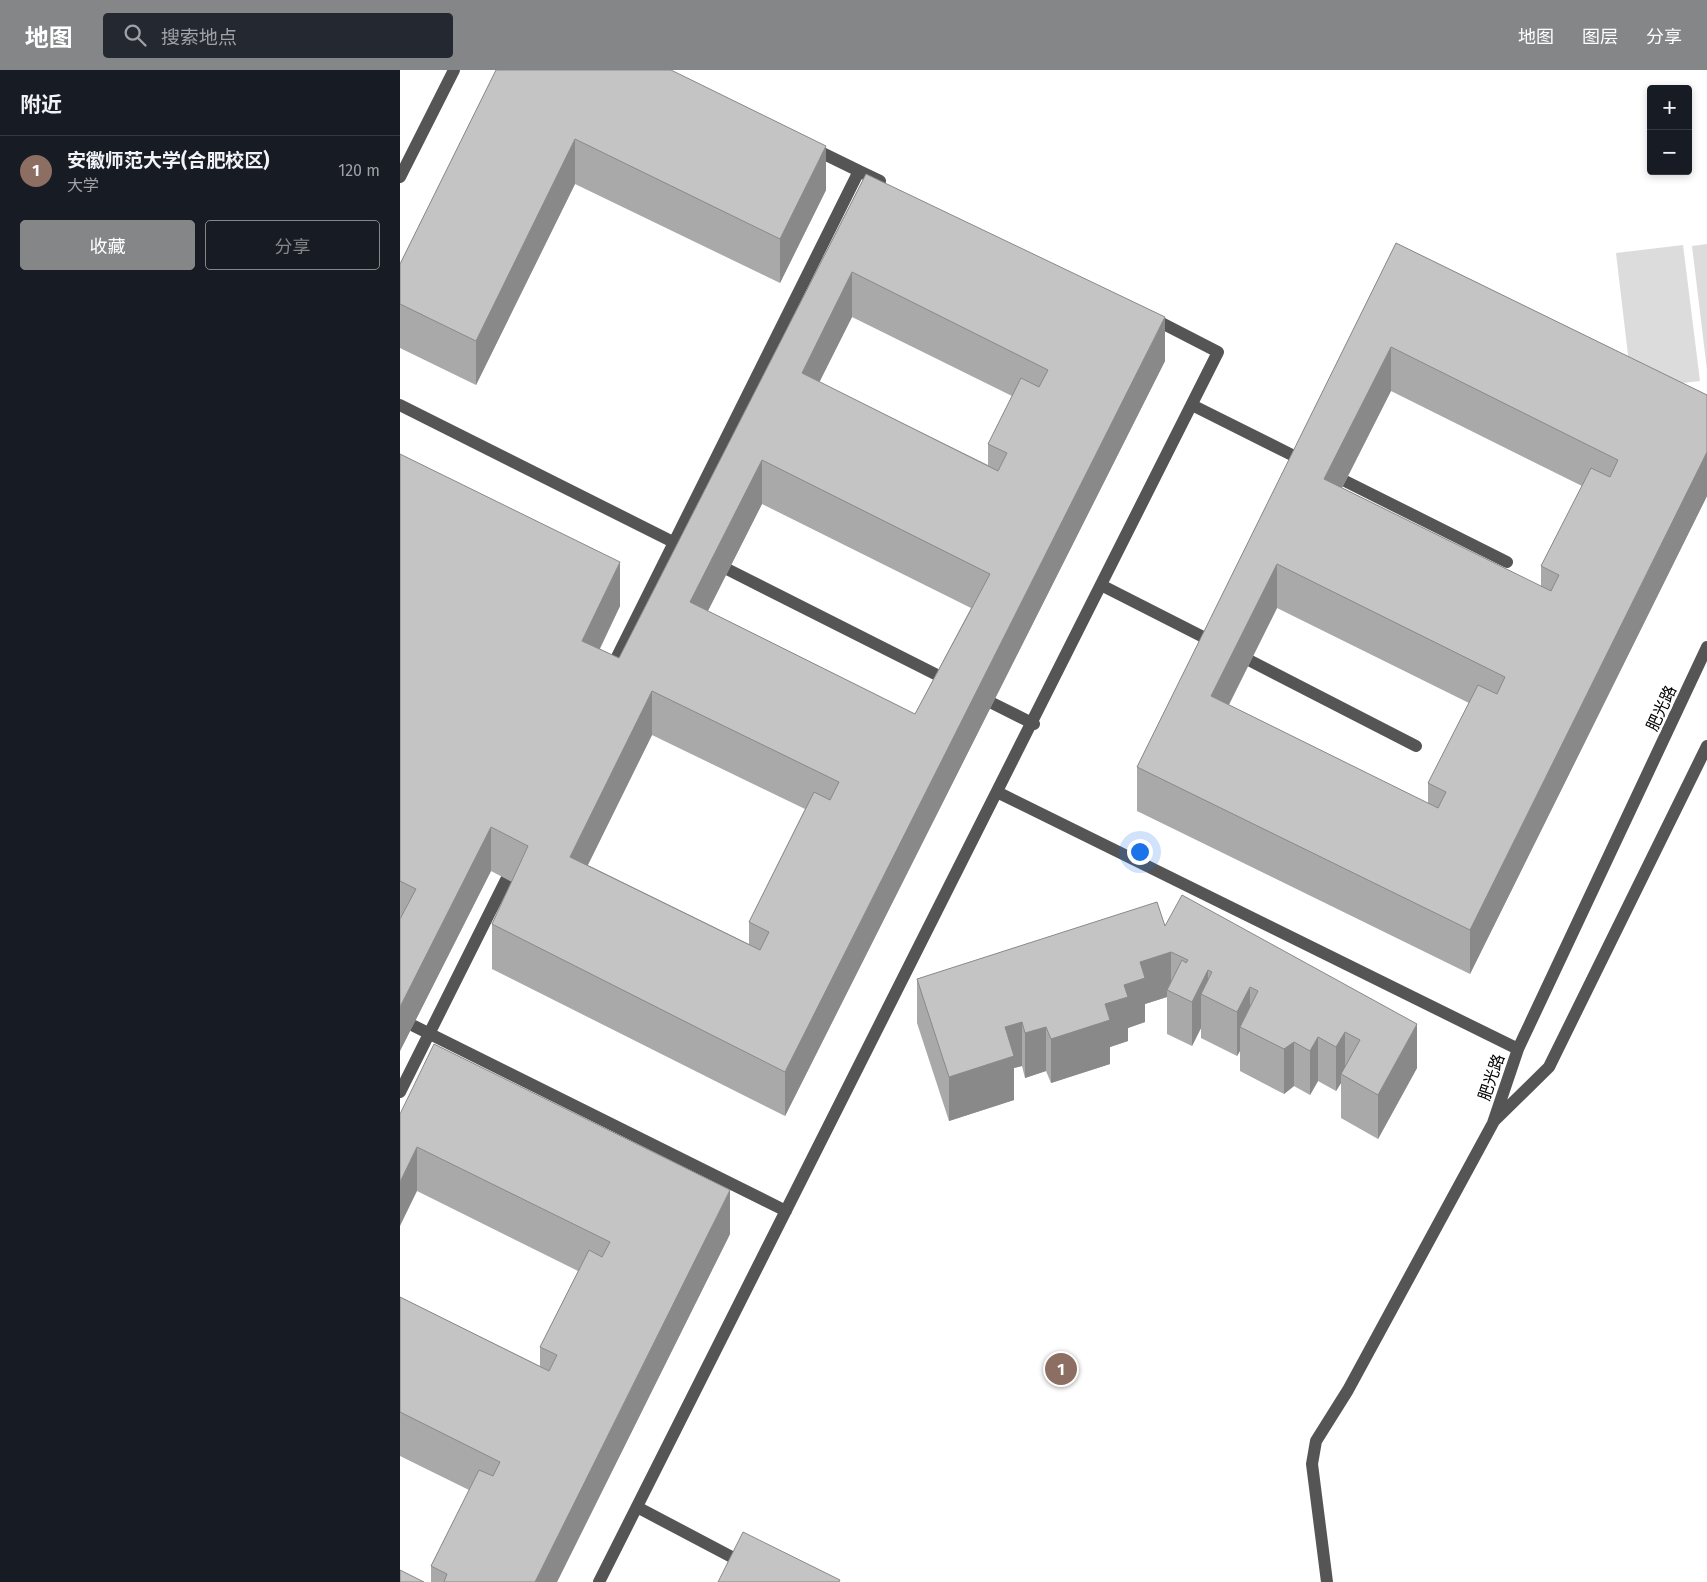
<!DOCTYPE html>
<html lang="zh">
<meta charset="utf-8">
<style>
:root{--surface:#171b24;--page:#242831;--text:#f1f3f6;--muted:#9ea1a6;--line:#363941;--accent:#858687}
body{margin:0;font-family:"Fira Sans","Noto Sans SC",sans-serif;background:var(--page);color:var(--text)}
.controls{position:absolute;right:15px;top:15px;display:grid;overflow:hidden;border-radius:5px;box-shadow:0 2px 8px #0003}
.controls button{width:45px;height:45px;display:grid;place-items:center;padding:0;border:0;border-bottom:1px solid var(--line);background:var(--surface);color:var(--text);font:25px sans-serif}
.you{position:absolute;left:739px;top:781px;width:18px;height:18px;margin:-12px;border:4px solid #fff;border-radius:50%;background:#1a73e8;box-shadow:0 0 0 8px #1a73e833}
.badge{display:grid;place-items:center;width:32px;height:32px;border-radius:50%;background:var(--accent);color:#fff;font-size:16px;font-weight:700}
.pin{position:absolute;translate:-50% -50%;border:2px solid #fff;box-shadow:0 1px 5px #0006}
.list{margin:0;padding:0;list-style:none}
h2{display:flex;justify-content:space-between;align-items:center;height:65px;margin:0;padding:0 20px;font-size:21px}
h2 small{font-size:16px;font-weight:400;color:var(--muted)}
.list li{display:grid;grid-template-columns:32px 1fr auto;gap:15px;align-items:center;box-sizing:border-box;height:70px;padding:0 20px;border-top:1px solid var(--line)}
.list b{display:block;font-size:19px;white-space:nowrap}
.list p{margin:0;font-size:16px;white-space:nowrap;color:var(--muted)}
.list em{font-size:16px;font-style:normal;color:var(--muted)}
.actions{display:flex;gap:10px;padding:15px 20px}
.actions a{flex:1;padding:11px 0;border:1px solid var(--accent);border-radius:5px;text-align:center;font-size:18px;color:var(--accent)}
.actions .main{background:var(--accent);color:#fff}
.icon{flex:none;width:28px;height:28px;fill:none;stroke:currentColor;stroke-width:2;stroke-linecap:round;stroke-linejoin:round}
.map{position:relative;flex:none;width:1307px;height:1512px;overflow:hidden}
header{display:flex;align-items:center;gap:30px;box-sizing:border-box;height:70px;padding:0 25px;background:var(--accent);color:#fff}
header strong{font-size:24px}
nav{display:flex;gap:28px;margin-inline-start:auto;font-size:18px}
.search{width:350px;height:45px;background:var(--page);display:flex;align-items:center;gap:12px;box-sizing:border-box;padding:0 18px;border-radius:5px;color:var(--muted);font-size:19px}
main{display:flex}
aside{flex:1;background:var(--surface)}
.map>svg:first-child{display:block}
.pitch{fill:#dcdcdc}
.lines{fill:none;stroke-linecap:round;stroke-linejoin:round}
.minor{stroke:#555;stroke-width:12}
.wall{fill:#a9a9a9;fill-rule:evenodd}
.shaded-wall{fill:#898989}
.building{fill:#c4c4c4;stroke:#898989;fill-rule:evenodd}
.labels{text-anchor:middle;stroke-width:5;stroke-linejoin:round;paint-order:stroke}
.street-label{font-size:16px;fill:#000;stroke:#fff}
</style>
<header>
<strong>地图</strong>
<div class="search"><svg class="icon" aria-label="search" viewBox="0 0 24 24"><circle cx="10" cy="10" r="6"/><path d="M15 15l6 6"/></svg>搜索地点</div>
<nav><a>地图</a><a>图层</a><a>分享</a></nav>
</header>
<main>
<aside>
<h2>附近<small></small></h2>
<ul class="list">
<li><span class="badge" style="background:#8d6e63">1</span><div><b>安徽师范大学(合肥校区)</b><p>大学</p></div><em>120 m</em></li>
</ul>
<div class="actions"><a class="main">收藏</a><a>分享</a></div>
</aside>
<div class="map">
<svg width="1307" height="1512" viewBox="0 0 1307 1512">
<rect width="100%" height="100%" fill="#fff"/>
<!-- pitch -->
<path class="pitch" d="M1307,174V300L1292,176Z
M1283,175L1300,311L1232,319L1216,183Z"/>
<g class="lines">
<!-- minor -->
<path class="minor" d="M412,78L459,101
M0,107L54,0
M0,335L281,476
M792,335L906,392
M931,404L1107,492
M315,493L551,612
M701,515L817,574
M837,584L1016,676
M210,601L459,101L480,111
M578,626L634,654
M597,722L1118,979
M0,949L386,1141
M0,1022L114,794
M1094,1051L1149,997L1307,676
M237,1437L345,1494
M199,1512L818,282L750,247
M927,1512L912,1394L916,1371L948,1320L1093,1053L1118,979L1307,577"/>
</g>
<!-- wall -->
<path class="wall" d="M96,0L426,120L380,213L175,114L76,315L0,278V194Z
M466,104L765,291L385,1046L92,899V854L112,812L91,801L0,981V384L220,536L200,579L219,588ZM452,247L612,326L588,374V395L419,312ZM362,434L571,538L515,644L308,541ZM252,665L405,739L349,852V874L188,795Z
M996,173L1307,325V426L1070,904L737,741V697ZM991,321L1182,416L1141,496V517L942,418ZM877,538L1069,633L1028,713V734L829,635Z
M765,856L1017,998L978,1069L941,1048V1013L936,1021L918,1011L910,1025L894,1016L884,1024L840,1001V981L837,986L801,968V958L792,976L767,964V927L745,934V952L728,958V971L710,977V994L651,1013L646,1001L625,1008L622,996L614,998V1030L549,1051L517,953V909Z
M0,1044L330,1164L157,1512H31V1496L69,1420L0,1386V1227L140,1296V1277L178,1201L17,1121Z"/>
<!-- shaded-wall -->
<path class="shaded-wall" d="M175,69V114L76,315V271Z
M426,76V120L380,213V169Z
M452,202V247L402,347V303Z
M765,247V291L385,1046V1002Z
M991,277V321L924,453V409Z
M1307,382V426L1070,904V860Z
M362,390V434L290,576V532Z
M220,492V536L182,615V571Z
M877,494V538L811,670V626Z
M252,621V665L170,831V787Z
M91,757V801L0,981V937Z
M771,882V921L767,920V927L745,934V952L728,958V971L710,977V994L651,1013V969L724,915L740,892Z
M808,900V927L801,924V958L792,976V932Z
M850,917V962L840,957V981L837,986V942Z
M622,952V996L614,998V1030L549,1051V1007L605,957Z
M1017,954V998L978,1069V1025Z
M646,957V1001L625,1008V963Z
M945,962V1006L941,1004V1013L936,1021V977Z
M918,967V1011L910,1025V981Z
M894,972V1016L884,1024V979Z
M17,1077V1121L0,1156V1112Z
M330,1120V1164L157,1512H135Z"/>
<!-- building -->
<path class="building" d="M96,0H271L426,76L380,169L175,69L76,271L0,234V194Z
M466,104L765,247L385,1002L92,854L128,776L91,757L0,937V849L16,819L0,811V384L220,492L182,571L219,588ZM452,202L648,300L639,317L621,308L588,374L607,383L598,401L402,303ZM362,390L590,504L515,644L290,532ZM252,621L439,712L430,730L414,722L349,852L369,862L360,880L170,787Z
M996,173L1307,325V382L1070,860L737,697ZM991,277L1218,390L1210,407L1191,398L1141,496L1159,505L1151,521L924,409ZM877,494L1105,607L1097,624L1078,615L1028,713L1046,722L1038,738L811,626Z
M782,825L1017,954L978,1025L941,1004L960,970L945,962L936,977L918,967L910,981L894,972L884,979L840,957L858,921L850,917L837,942L801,924L812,902L808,900L792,932L767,920L782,890L786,893L788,890L771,882L740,892L745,908L724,915L728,927L705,934L710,950L651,969L646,957L625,963L622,952L605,957L614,986L549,1007L517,909L757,832L765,856Z
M34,974L330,1120L135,1512H44L47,1504L31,1496L79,1400L93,1406L100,1392L0,1342V1227L149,1301L157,1285L140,1277L189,1180L202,1187L210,1172L17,1077L0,1112V1044Z
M343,1462L440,1510L439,1512H318Z
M0,1500L24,1512H0Z"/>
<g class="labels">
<!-- street labels -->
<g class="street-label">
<text transform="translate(1261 638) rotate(-65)" y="6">肥光路</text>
<text transform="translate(1091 1007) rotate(-71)" y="6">肥光路</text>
</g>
</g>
</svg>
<div class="controls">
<button>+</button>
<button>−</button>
</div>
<div class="you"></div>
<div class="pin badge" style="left:661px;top:1299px;background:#8d6e63">1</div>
</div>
</main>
